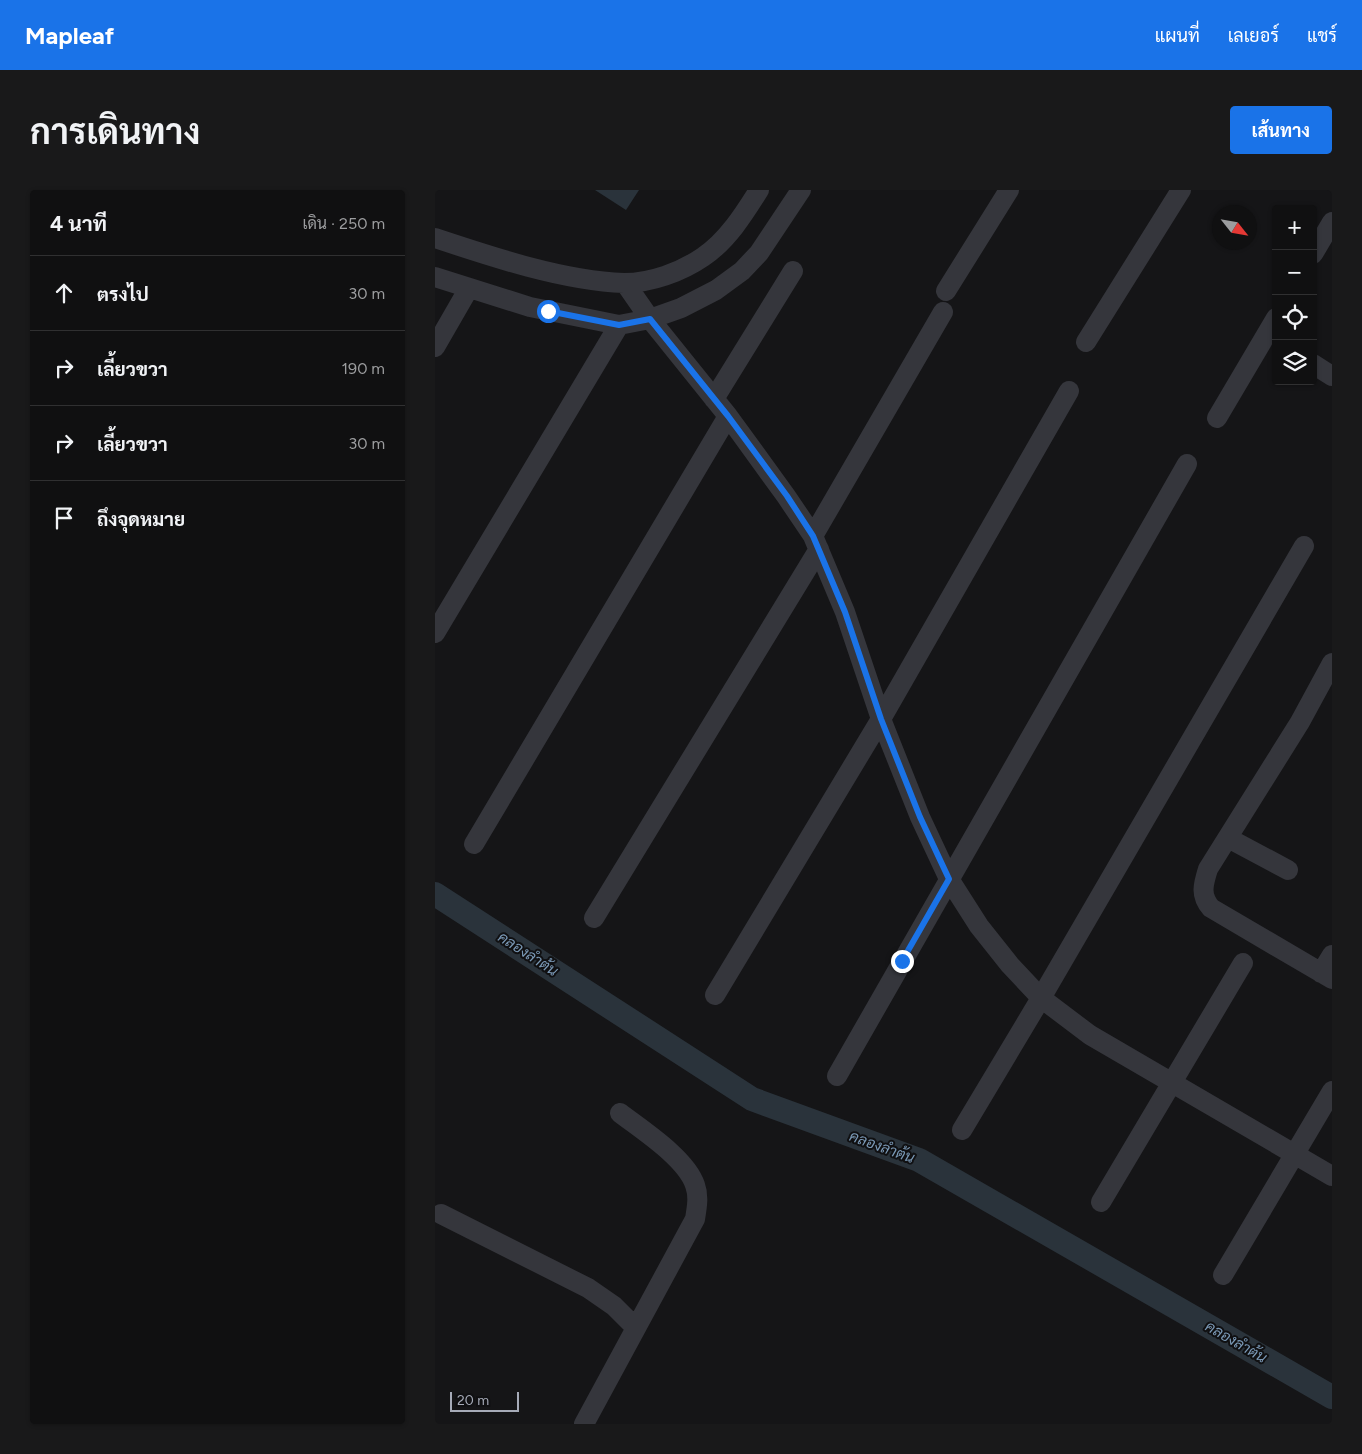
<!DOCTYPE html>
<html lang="th">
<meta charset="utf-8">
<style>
:root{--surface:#101011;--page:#19191a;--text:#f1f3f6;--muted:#9c9d9f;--line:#303031;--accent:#1a73e8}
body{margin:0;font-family:Figtree,Sarabun,sans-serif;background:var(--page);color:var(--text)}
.controls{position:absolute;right:15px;top:15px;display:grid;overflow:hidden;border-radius:5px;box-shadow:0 1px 4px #0004}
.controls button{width:45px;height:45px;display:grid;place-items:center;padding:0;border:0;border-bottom:1px solid var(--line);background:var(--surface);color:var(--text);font:25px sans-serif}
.compass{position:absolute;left:777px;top:15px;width:45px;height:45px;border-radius:50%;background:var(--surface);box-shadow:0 1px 4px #0004;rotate:121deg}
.scale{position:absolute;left:15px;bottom:12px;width:69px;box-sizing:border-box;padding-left:5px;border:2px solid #a6abb8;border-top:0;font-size:14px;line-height:18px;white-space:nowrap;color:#a6abb8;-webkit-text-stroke:4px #101012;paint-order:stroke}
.stop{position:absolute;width:15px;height:15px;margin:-11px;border:4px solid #1a73e8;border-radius:50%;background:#fff}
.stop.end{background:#1a73e8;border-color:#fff;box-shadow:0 1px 5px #0008}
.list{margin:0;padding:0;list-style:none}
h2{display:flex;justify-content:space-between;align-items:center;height:65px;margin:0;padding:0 20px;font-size:21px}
h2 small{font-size:16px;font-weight:400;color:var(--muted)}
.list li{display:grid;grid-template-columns:32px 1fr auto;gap:15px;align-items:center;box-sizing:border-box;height:75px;padding:0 20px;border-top:1px solid var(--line)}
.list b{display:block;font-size:19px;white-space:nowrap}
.list em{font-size:16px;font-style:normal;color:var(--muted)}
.icon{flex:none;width:28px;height:28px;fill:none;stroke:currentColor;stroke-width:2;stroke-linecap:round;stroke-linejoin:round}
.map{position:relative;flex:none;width:897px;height:1234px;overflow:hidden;border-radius:5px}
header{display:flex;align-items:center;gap:30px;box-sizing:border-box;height:70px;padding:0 25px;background:var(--accent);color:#fff}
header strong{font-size:24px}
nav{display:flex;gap:28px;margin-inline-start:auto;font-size:18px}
.intro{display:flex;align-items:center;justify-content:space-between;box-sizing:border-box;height:120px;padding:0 30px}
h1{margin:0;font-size:35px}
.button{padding:12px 22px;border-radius:5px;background:var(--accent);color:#fff;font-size:18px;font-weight:700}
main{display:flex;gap:30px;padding:0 30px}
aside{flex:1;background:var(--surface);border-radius:5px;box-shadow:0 1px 4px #0004}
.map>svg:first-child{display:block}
.water{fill:#2a333b}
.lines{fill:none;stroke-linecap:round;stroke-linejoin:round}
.canal{stroke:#2a333b;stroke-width:24}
.minor{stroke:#35363c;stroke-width:20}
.route{stroke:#1a73e8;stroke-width:6}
.labels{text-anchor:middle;stroke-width:4;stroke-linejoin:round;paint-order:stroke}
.water-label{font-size:15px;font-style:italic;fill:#7a98b5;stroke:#101012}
</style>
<header>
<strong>Mapleaf</strong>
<nav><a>แผนที่</a><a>เลเยอร์</a><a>แชร์</a></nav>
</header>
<div class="intro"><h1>การเดินทาง</h1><a class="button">เส้นทาง</a></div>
<main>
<aside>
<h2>4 นาที<small>เดิน · 250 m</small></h2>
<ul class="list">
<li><svg class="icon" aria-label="ahead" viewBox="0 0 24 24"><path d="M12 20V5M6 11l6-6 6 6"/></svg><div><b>ตรงไป</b></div><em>30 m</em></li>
<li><svg class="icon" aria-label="right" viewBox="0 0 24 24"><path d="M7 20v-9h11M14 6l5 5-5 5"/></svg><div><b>เลี้ยวขวา</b></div><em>190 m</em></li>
<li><svg class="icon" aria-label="right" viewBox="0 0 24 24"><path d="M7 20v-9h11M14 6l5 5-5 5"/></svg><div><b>เลี้ยวขวา</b></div><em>30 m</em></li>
<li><svg class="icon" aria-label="arrive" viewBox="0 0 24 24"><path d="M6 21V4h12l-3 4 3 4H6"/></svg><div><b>ถึงจุดหมาย</b></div></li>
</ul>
</aside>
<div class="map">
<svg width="897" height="1234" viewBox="0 0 897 1234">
<rect width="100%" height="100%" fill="#151517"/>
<!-- water -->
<path class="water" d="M160,0H204L191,20Z"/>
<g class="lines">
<!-- canal -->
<path class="canal" d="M0,704L317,909L484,970L897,1207"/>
<!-- minor -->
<path class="minor" d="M0,48C57,67 129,91 189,93C216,93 246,82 268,67C292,51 309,24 324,0
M878,64L897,32
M0,87L95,117L184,135L215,129L246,118L281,100L307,81L324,63L366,0
M190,93L215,129L293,226L351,306L378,346L410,422L446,529L485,627L514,689L544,736L575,775L606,808L655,845L897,986
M511,101L574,0
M651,152L746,0
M0,157L34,98
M878,174L897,186
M279,209L358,81
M782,228L841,128
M378,346L508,122
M0,443L184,135
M897,473L865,532L773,679C768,695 765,705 776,718L897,789
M793,648L853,680
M39,654L293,226
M159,728L384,359
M886,783L897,765
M280,805L446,529L634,201
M402,886L752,274
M185,923C207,940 251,968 260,995C264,1006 262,1017 260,1029L201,1138
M527,940L606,808L869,356
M666,1012L808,773
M6,1024L153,1098L179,1116L201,1138L149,1234
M788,1085L897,901"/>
</g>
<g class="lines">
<!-- route -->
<path class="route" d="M113,121L184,135L215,129L293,226L352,306L378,346L410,422L446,529L485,627L514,689L467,771"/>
</g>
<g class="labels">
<!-- water labels -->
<g class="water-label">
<text transform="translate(93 764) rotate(33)" y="5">คลองลำต้น</text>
<text transform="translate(447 957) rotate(20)" y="5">คลองลำต้น</text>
<text transform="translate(801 1152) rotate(30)" y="5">คลองลำต้น</text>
</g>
</g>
</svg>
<div class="controls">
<button>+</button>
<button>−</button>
<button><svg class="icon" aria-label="locate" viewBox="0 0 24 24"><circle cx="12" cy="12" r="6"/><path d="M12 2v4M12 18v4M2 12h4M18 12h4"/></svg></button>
<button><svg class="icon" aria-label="layers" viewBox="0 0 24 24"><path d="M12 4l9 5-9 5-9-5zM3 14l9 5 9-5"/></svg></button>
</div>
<svg class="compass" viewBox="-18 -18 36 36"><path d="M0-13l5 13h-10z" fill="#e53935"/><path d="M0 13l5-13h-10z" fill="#9c9d9f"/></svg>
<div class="scale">20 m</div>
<div class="stop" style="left:113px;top:121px"></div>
<div class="stop end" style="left:467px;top:771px"></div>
</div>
</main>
